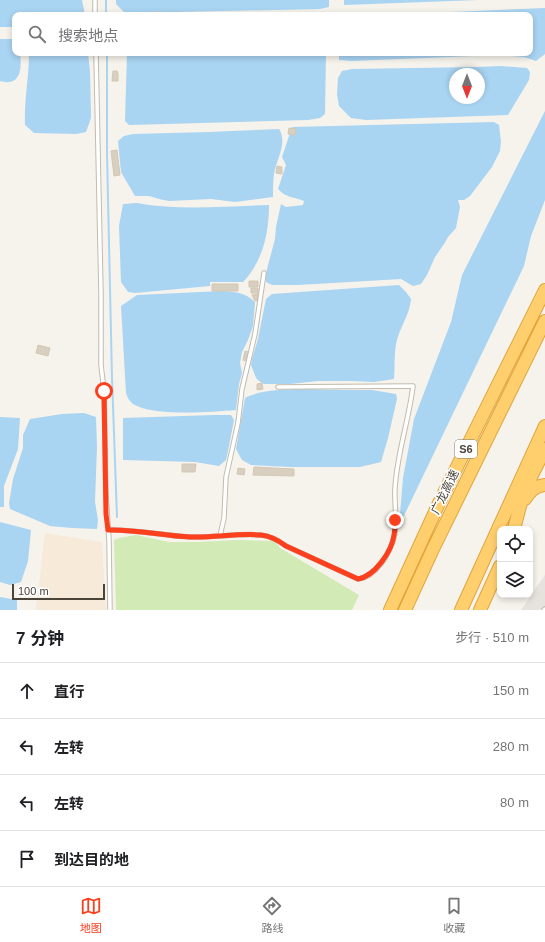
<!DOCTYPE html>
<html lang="zh">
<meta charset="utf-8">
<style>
:root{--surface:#fff;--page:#f6f6f6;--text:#202124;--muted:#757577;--line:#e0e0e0;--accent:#fc3f1d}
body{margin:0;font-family:Helvetica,"Noto Sans SC",sans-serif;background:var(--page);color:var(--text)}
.controls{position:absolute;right:12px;bottom:12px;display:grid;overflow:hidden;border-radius:8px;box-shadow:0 2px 6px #0003}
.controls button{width:36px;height:36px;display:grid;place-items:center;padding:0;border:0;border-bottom:1px solid var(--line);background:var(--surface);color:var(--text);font:20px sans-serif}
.compass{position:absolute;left:449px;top:68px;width:36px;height:36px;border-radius:50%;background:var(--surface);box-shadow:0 2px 6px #0003;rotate:180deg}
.scale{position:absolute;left:12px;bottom:10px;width:93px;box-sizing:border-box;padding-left:4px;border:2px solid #4b4439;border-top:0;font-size:11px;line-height:14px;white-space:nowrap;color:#4b4439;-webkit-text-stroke:3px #fff;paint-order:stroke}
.stop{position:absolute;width:12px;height:12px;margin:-9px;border:3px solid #fc3f1d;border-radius:50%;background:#fff}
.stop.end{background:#fc3f1d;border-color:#fff;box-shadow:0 1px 4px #0008}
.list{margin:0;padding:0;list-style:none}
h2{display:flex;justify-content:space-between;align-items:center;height:52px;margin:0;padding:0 16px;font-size:17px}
h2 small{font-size:13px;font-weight:400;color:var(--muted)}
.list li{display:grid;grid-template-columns:26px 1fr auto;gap:12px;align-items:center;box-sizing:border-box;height:56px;padding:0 16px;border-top:1px solid var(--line)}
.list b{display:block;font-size:15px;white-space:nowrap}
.list em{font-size:13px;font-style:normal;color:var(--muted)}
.icon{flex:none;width:22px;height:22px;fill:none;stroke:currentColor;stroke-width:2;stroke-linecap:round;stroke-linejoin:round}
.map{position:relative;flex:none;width:545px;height:610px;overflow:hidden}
.search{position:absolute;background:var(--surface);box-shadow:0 2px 6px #0003;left:12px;right:12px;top:12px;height:44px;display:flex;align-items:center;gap:10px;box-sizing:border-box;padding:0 14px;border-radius:8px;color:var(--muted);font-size:15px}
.sheet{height:276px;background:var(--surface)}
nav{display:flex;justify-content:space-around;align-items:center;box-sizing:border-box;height:56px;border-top:1px solid var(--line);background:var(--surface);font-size:11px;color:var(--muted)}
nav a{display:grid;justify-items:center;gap:2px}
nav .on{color:var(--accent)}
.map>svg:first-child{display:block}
.commercial{fill:#f7ead8}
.industrial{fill:#e6e2dd}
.green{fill:#d2eab5}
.water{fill:#a9d4f2;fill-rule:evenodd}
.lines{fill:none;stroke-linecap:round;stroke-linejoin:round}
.stream{stroke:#a9d4f2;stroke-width:2}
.building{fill:#d8cfc1;stroke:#d3c7b4}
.lane-casing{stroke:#c2bbae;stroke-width:5.5}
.highway-casing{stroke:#e0a43c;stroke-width:14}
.lane{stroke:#fff;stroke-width:3.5}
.highway{stroke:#ffcf6e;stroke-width:12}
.route{stroke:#fc3f1d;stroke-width:5}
.labels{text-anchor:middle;stroke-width:3.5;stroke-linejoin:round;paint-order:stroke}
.shield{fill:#fff;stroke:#817c74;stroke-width:1}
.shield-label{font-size:11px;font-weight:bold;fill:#4b4439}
.street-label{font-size:12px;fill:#4b4439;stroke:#fff}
</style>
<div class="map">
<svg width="545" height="610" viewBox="0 0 545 610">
<rect width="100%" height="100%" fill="#f6f3ec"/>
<!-- commercial -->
<path class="commercial" d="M45,533L102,542L106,610H36Z"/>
<!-- industrial -->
<path class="industrial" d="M545,575V610H521Z"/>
<!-- green -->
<path class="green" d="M136,535L169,542H198L236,540L275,541L280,548L359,595L352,610H116L114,540L119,538Z"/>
<!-- water -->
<path class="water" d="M0,0H82L85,15H15V27H0Z
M116,0H329V7L320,9L132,13H125L116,4Z
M344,0H479L344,5Z
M545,8V54L536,61L524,57L498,55L352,61L339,60V53H530V15H381Z
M0,39H13L15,42V53H20C22,68 21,87 0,81Z
M29,53H88L90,71L91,118L86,132L76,134L34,133L25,125C24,101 29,77 29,53Z
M127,53H326L325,114L320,118L308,120L129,125L125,121Z
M501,66L527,68L530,72L529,80L508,115L366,120L351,118L339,106L337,95L338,78L342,71L352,69L477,67ZM455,74H479V98H455Z
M545,111V200L531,236L524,266L399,526L403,478L414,419L451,322L462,275Z
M494,122L499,125L501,142L500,151L492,167L470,196L464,200H458L460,207L456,228L448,237L444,244L435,257L427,275L421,284L413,286L401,279L298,285H272L266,282V273L275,239L276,227L281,204L286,207L303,205L304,201C293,196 288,199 278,189L286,165L282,157L292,127Z
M279,129C288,143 276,160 274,174C273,182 273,189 273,197L235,202L211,199L169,201L159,199L149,196H135L121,172L118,141L124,136L133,134L209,132Z
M137,203C180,211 226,206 269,205C269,233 263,261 243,282H210V286L135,293L128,292L121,282L119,226L123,204Z
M399,285L406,292L411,299C410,315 399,328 396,344C394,355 395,368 394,379L374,382L351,381H318L290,384H264L259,381L256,378L251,365L252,359L258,339L266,299L272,294Z
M222,291C235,292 245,292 255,302L253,326L248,340L242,352L240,363L242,373L239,384L236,410C211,412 159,416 137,406C131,404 128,399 126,393L121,306L137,295Z
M342,390H372L396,394L397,399L388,438L381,462L360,467H290L251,465L242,460L236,449L245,398C266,386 316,390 342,390Z
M84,413L96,417L97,447L95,502L98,520L97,529L72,528L50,526L10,509L9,503L13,479L23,448V435L30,419L62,414Z
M214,415H231L234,420L227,456L226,460L219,466L195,462L123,460V418Z
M0,417L20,418L18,449L4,486V507H0Z
M0,522L31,530L28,561L21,582L10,585L0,582Z
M0,597L17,600V610H0Z"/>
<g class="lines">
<!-- stream -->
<path class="stream" d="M106,0V15
M107,53V153L112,378L117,517"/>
</g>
<!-- building -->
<path class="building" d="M162,12V15H138V13Z
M113,71H117L118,73V81H112Z
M289,128L296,129L295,135L288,134Z
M117,150L120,175L114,176L111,151Z
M277,166L282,167V174L276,173Z
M249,281H258V287H249Z
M212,284H238V291H212Z
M251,288H258V293H251Z
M258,294L259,300L255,301L252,295Z
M38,345L50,348L48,356L36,353Z
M245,351L249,352L247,361L243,360Z
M262,383L263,389L257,390V384Z
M182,464H196L195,472H182Z
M254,467L294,469V476L253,475Z
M238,468L245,469L244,475L237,474Z"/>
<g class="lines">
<!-- lane casing -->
<g class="lane-casing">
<path id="lane" d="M95,0V15
M96,53L101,294V365L104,391L106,495L109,540L110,610
M108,530C136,529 163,536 190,537C214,538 238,533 261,535C271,536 278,540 286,546L358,579C376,577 390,553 394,537C398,522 394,504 395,488C397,453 409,420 413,386L278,387
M220,536L224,518L226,477L238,423L242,389L255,334L264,273
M544,610L545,609"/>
</g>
<!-- highway casing -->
<g class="highway-casing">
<path id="highway" d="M525,499C530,491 535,486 545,485
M514,529L524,491L545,449
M390,610L439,503L545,290
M405,610L432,551L545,321
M461,610L545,426
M480,610L500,566"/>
</g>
<!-- lane -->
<use href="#lane" class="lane"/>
<!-- highway -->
<use href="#highway" class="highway"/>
</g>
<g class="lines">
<!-- route -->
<path class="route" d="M104,391L106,514L108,530C136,529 163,536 190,537C214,538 237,533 261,535C271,536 278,540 286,546L358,579C375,576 392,551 394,535C395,530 395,525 395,520"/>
</g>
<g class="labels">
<!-- shield labels -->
<rect class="shield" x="455" y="440" width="22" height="18" rx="3"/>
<g class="shield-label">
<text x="466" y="453">S6</text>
</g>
<!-- street labels -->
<g class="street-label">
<text transform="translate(445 492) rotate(-64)" y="4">广龙高速</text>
</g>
</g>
</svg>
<div class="controls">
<button><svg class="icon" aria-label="locate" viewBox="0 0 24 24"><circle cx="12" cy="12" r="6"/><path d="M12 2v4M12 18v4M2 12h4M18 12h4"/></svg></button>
<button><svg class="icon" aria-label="layers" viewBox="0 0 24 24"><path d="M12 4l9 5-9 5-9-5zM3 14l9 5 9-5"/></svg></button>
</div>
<svg class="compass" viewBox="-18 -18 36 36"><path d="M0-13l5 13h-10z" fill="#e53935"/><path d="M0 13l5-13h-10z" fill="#757577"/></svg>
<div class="scale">100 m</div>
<div class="stop" style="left:104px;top:391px"></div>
<div class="stop end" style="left:395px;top:520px"></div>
<div class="search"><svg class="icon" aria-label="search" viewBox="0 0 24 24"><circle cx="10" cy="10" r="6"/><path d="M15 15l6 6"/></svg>搜索地点</div>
</div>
<section class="sheet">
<h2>7 分钟<small>步行 · 510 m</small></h2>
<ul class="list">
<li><svg class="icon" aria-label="ahead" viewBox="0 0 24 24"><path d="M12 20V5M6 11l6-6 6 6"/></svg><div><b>直行</b></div><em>150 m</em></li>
<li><svg class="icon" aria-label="left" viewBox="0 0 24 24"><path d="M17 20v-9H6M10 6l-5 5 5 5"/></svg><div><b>左转</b></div><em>280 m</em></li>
<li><svg class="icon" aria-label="left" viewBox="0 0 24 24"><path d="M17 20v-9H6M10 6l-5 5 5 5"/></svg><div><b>左转</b></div><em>80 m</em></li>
<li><svg class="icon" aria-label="arrive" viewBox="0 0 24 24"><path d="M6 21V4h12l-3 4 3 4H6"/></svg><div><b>到达目的地</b></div></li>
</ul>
</section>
<nav>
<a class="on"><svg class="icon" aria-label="map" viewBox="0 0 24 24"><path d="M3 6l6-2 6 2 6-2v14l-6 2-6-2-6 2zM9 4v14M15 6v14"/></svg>地图</a>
<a><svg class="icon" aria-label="directions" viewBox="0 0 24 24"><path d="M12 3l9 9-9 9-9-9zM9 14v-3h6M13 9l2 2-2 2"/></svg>路线</a>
<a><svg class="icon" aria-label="saved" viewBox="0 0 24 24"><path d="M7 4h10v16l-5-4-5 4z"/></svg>收藏</a>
</nav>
